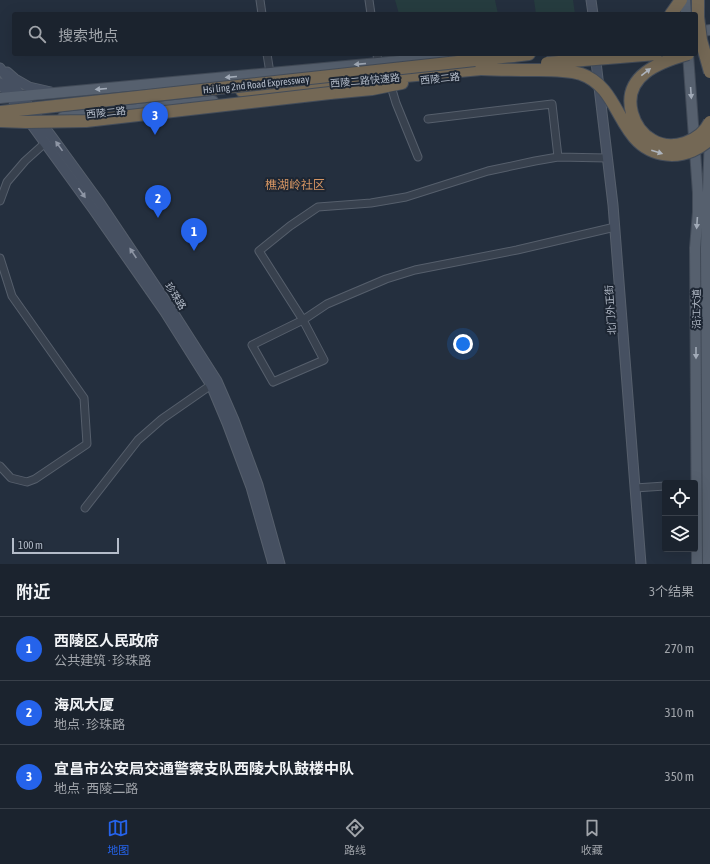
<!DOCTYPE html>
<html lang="zh">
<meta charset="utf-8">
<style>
:root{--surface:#1b232e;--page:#282f3a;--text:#f1f3f6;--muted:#a0a4aa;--line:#39404a;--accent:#2563eb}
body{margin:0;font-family:"Asap Condensed","Noto Sans SC",sans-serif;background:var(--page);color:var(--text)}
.controls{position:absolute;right:12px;bottom:12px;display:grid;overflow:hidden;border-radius:4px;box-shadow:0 4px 16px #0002}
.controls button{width:36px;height:36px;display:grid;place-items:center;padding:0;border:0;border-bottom:1px solid var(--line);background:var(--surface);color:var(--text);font:20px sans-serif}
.scale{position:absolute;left:12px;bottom:10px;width:107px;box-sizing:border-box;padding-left:4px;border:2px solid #b4bcc9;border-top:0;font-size:11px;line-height:14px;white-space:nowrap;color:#b4bcc9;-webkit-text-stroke:3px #1d2633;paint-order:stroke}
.you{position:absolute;left:463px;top:344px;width:14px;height:14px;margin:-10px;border:3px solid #fff;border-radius:50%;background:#1a73e8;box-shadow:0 0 0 6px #1a73e833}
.badge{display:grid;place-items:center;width:26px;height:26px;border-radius:50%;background:var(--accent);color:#fff;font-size:13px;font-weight:700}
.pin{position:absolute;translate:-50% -33px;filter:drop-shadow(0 1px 2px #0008)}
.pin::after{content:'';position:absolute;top:21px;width:14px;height:12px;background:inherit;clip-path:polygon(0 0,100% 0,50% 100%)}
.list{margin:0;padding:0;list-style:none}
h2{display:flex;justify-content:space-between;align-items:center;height:52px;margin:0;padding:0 16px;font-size:17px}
h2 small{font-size:13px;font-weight:400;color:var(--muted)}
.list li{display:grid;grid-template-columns:26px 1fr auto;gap:12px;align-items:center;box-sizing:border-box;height:64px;padding:0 16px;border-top:1px solid var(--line)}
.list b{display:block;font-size:15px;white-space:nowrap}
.list p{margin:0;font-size:13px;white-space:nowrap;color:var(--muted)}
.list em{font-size:13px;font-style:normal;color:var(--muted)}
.icon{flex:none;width:22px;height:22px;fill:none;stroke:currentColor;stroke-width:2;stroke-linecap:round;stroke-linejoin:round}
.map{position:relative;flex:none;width:710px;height:564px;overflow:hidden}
.search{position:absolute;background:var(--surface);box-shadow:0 4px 16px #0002;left:12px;right:12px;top:12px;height:44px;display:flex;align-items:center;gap:10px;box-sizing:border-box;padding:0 14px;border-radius:4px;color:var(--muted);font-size:15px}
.sheet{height:244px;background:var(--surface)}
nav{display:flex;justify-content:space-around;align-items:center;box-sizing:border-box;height:56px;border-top:1px solid var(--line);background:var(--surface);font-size:11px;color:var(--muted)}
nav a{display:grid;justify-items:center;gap:2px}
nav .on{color:var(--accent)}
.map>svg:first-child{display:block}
.green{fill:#263c3f}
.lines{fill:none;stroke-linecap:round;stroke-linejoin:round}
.street-casing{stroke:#565f6c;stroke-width:9}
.secondary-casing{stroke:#565f6c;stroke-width:11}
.primary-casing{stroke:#414a57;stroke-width:12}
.highway-casing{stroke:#434c59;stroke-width:14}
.street{stroke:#38414e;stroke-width:7}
.secondary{stroke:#465061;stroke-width:9}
.primary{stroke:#56606e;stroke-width:10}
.highway{stroke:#746855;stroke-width:12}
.highway-bridge-casing{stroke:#434c59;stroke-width:14;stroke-linecap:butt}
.highway-bridge{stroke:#746855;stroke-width:12}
.oneway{fill:#a1aab7}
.oneway2{fill:#aeb4bd}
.oneway3{fill:#8e96a5}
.labels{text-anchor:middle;stroke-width:4;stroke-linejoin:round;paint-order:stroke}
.street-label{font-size:10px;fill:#b4bcc9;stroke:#1d2633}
.quarter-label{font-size:12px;fill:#d59563;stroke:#1d2633}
</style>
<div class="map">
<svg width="710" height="564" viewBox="0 0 710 564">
<rect width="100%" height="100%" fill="#242f3e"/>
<!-- green -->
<path class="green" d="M395,0H495L498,14H399Z
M534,0H573L575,14H536Z"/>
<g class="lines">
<!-- street casing -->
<g class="street-casing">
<path id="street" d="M260,0L262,14
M369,0L371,14
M267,54L270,73
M377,54L378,63
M390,83L396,103L418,157
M428,119L552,104L558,157
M607,158L558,157L535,161L488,171L406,197L371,203L318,207L290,226L259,251L303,320L327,304L386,279L415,270L517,250L615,227
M0,201L7,182L25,161L45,143
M0,258L12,296L84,398L87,444L35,479L27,482L11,478L0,466
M303,320L324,360L273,382L252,345Z
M635,488L665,486
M85,508L138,440L162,419L211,385"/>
</g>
<!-- secondary casing -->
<g class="secondary-casing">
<path id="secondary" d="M591,0L593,14
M596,54V62L613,205L641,564
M0,68L52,137L100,203L171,309L217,381L234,420L258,485L280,564
M7,72L15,79L29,87L51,92
M0,83L29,121L93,209L165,312L211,385L227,423L251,487L273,564"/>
</g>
<!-- primary casing -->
<g class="primary-casing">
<path id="primary" d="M685,0L686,14
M696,32L710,30
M688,54L698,193V212L695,248L697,564
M0,98L378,63L467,55
M63,117L213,101
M708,564L706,248L710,134"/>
</g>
<!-- highway casing -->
<g class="highway-casing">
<path id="highway" d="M671,14L681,0
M513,56L529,54
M242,91L481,69
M330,93L372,89L402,83"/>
</g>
<!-- street -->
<use href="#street" class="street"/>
<!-- secondary -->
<use href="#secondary" class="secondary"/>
<!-- primary -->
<use href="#primary" class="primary"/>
<!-- highway -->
<use href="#highway" class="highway"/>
<!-- highway-bridge casing -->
<g class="highway-bridge-casing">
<path id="highway-bridge" d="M698,0V17L701,40L710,72
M688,54C659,62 622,76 632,113C635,124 642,134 652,140C672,152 700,142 710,122
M547,63L656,54
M481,69C500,70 519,70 538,70C552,70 567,70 581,74C625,89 616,153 672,155C686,155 700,149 710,139
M0,112L513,56
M0,121L26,122L86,121L330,93"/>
</g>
<!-- highway-bridge -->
<use href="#highway-bridge" class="highway-bridge"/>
</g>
<!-- one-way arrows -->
<defs><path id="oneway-solid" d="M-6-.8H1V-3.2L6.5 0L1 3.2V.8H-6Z"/></defs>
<g class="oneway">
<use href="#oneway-solid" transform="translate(360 64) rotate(175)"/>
<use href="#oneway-solid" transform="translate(231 77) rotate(175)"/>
<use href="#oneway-solid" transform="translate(101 89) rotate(175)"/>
<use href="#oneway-solid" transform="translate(691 93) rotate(86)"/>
<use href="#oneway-solid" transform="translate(697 223) rotate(94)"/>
<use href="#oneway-solid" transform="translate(696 353) rotate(90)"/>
</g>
<g class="oneway2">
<use href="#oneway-solid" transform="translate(646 72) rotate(-38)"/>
<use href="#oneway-solid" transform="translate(657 152) rotate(17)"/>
</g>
<g class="oneway3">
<use href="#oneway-solid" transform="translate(59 146) rotate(-126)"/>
<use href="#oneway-solid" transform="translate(82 193) rotate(54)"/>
<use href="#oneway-solid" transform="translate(133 253) rotate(-124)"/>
</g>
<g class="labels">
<!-- street labels -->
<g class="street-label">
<text transform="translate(440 78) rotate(-6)" y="4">西陵二路</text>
<text transform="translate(365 80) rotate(-5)" y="4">西陵二路快速路</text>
<text transform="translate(256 84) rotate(-6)" y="4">Hsi ling 2nd Road Expressway</text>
<text transform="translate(106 112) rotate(-6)" y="4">西陵二路</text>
<text transform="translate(176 296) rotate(57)" y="4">珍珠路</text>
<text transform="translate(696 309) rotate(-90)" y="4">沿江大道</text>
<text transform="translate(610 310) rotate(-94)" y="4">北门外正街</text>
</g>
<!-- quarter labels -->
<g class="quarter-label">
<text x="295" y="189">樵湖岭社区</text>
</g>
</g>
</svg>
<div class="controls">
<button><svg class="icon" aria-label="locate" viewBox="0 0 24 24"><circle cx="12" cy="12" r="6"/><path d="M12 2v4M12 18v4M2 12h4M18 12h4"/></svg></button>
<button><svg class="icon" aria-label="layers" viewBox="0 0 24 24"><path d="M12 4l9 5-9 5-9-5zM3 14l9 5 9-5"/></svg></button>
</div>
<div class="scale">100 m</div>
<div class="you"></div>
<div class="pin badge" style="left:194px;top:251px">1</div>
<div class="pin badge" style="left:158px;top:218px">2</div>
<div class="pin badge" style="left:155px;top:135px">3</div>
<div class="search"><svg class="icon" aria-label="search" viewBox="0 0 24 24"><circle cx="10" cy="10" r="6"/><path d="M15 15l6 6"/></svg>搜索地点</div>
</div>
<section class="sheet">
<h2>附近<small>3个结果</small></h2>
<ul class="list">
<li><span class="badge">1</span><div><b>西陵区人民政府</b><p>公共建筑 · 珍珠路</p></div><em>270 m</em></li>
<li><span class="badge">2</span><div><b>海风大厦</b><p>地点 · 珍珠路</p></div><em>310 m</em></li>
<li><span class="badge">3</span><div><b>宜昌市公安局交通警察支队西陵大队鼓楼中队</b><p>地点 · 西陵二路</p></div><em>350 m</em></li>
</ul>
</section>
<nav>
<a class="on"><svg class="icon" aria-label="map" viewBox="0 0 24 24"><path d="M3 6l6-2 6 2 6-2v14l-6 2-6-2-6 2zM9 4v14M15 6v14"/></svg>地图</a>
<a><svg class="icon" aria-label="directions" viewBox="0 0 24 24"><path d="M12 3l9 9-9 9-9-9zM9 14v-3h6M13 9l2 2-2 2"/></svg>路线</a>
<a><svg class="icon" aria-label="saved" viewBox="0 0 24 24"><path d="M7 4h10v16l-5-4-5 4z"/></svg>收藏</a>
</nav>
